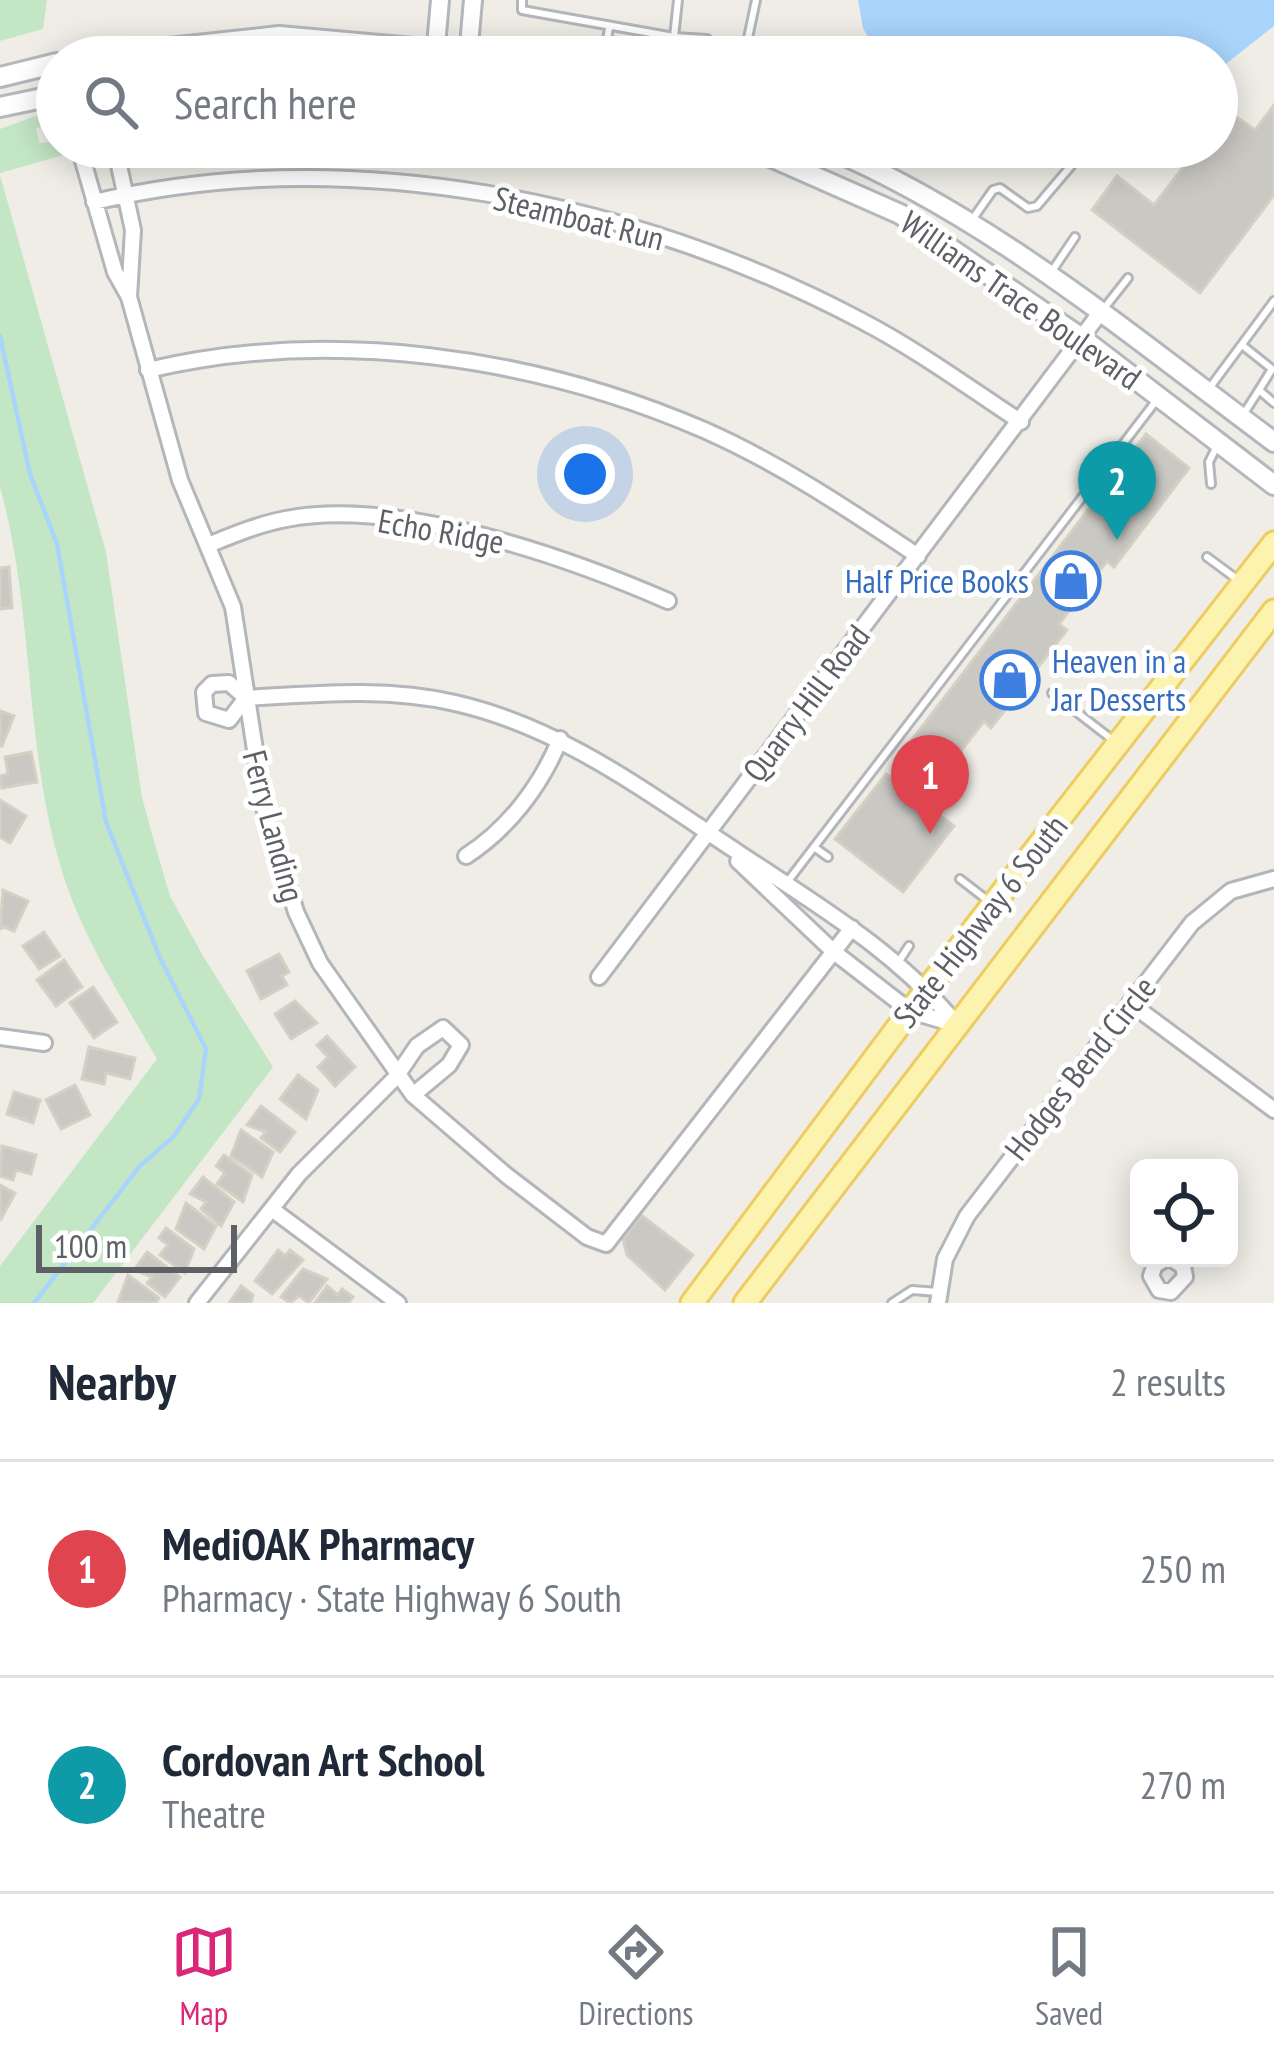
<!DOCTYPE html>
<meta charset="utf-8">
<style>
:root{--surface:#fff;--page:#f2f2f3;--text:#1f2937;--muted:#747a83;--line:#e0e1e3;--accent:#db2777}
body{margin:0;font-family:"PT Sans Narrow",sans-serif;background:var(--page);color:var(--text)}
.controls{position:absolute;right:36px;bottom:36px;display:grid;overflow:hidden;border-radius:18px;box-shadow:0 6px 30px #0003}
.controls button{width:108px;height:108px;display:grid;place-items:center;padding:0;border:0;border-bottom:3px solid var(--line);background:var(--surface);color:var(--text);font:60px sans-serif}
.scale{position:absolute;left:36px;bottom:30px;width:201px;box-sizing:border-box;padding-left:12px;border:6px solid #5d6166;border-top:0;font-size:33px;line-height:42px;white-space:nowrap;color:#5d6166;-webkit-text-stroke:9px #fff;paint-order:stroke}
.you{position:absolute;left:585px;top:474px;width:42px;height:42px;margin:-30px;border:9px solid #fff;border-radius:50%;background:#1a73e8;box-shadow:0 0 0 18px #1a73e833}
.badge{display:grid;place-items:center;width:78px;height:78px;border-radius:50%;background:var(--accent);color:#fff;font-size:39px;font-weight:700}
.pin{position:absolute;translate:-50% -99px;filter:drop-shadow(0 3px 6px #0008)}
.pin::after{content:'';position:absolute;top:63px;width:42px;height:36px;background:inherit;clip-path:polygon(0 0,100% 0,50% 100%)}
.list{margin:0;padding:0;list-style:none}
h2{display:flex;justify-content:space-between;align-items:center;height:156px;margin:0;padding:0 48px;font-size:51px}
h2 small{font-size:39px;font-weight:400;color:var(--muted)}
.list li{display:grid;grid-template-columns:78px 1fr auto;gap:36px;align-items:center;box-sizing:border-box;height:216px;padding:0 48px;border-top:3px solid var(--line)}
.list b{display:block;font-size:45px;white-space:nowrap}
.list p{margin:0;font-size:39px;white-space:nowrap;color:var(--muted)}
.list em{font-size:39px;font-style:normal;color:var(--muted)}
.icon{flex:none;width:66px;height:66px;fill:none;stroke:currentColor;stroke-width:2;stroke-linecap:round;stroke-linejoin:round}
.map{position:relative;flex:none;width:1274px;height:1303px;overflow:hidden}
.search{position:absolute;background:var(--surface);box-shadow:0 6px 30px #0003;left:36px;right:36px;top:36px;height:132px;display:flex;align-items:center;gap:30px;box-sizing:border-box;padding:0 42px;border-radius:66px;color:var(--muted);font-size:45px}
.sheet{height:588px;background:var(--surface)}
nav{display:flex;justify-content:space-around;align-items:center;box-sizing:border-box;height:168px;border-top:3px solid var(--line);background:var(--surface);font-size:33px;color:var(--muted)}
nav a{display:grid;justify-items:center;gap:6px}
nav .on{color:var(--accent)}
.map>svg:first-child{display:block}
.green{fill:#c3e6c5}
.water{fill:#a9d4fc}
.lines{fill:none;stroke-linecap:round;stroke-linejoin:round}
.stream{stroke:#a9d4fc;stroke-width:4.5}
.building{fill:#cac8c3;stroke:#d4d0c4;stroke-width:3}
.service-casing{stroke:#b3b6ba;stroke-width:12}
.minor-casing{stroke:#b3b6ba;stroke-width:20}
.tertiary-casing{stroke:#b3b6ba;stroke-width:22}
.secondary-casing{stroke:#b4b8bd;stroke-width:24}
.primary-casing{stroke:#edcc61;stroke-width:27}
.service{stroke:#fff;stroke-width:6}
.minor{stroke:#fff;stroke-width:14}
.tertiary{stroke:#fff;stroke-width:16}
.secondary{stroke:#fff;stroke-width:18}
.primary{stroke:#fcf3ae;stroke-width:21}
.labels{text-anchor:middle;stroke-width:10;stroke-linejoin:round;paint-order:stroke}
.street-label{font-size:33px;fill:#5d6166;stroke:#fff}
.shop-label{font-size:33px;fill:#366cbe;stroke:#fff;text-anchor:end}
</style>
<div class="map">
<svg width="1274" height="1303" viewBox="0 0 1274 1303">
<rect width="100%" height="100%" fill="#efede6"/>
<!-- green -->
<path class="green" d="M0,0H47L43,29L0,41Z
M47,112L57,124L36,128L39,143L57,141L67,154L0,173V129Z
M0,175L106,552L142,798L160,862L170,896L203,956L273,1067L93,1303H0V1266L157,1059C120,994 79,933 59,861C24,739 34,609 0,487Z"/>
<!-- water -->
<path class="water" d="M858,0H1274V26L1217,71V57H879L863,28Z"/>
<g class="lines">
<!-- stream -->
<path class="stream" d="M0,336L30,474L57,544L106,822L160,958L206,1049L199,1099L174,1136L139,1167L34,1303"/>
</g>
<!-- building -->
<path class="building" d="M1274,105V195L1200,293L1092,210L1117,176L1154,205L1197,149L1205,155L1217,147L1235,116L1255,130Z
M1146,434L1189,468L1114,567L1107,561L1059,624L1067,630L991,728L984,721L931,790L895,762Z
M9,567L12,608L0,609V568Z
M0,711L14,716L2,746H0Z
M31,752L37,782L2,788L0,776L8,774L5,757Z
M886,774L954,826L903,892L835,839Z
M0,800L26,816L10,843L0,837Z
M3,890L28,901L14,931L2,926L0,930Z
M44,932L60,956L39,969L23,946Z
M279,954L289,972L282,976L287,985L261,999L247,971Z
M64,960L82,987L56,1006L37,980Z
M93,987L117,1022L94,1038L70,1003Z
M295,1001L317,1023L291,1039L275,1014Z
M327,1036L355,1067L335,1086L318,1067L328,1057L317,1045Z
M89,1047L135,1058L130,1079L106,1073L104,1084L82,1079Z
M298,1075L318,1090L306,1119L280,1099Z
M75,1085L90,1115L61,1129L46,1100Z
M14,1092L40,1100L33,1123L7,1114Z
M261,1106L295,1132L280,1152L261,1138L266,1132L247,1125Z
M241,1130L273,1152L262,1177L231,1156Z
M2,1146L36,1155L31,1174L16,1170L13,1180L0,1176Z
M224,1155L252,1175L243,1202L217,1184L225,1173L216,1166Z
M203,1177L234,1202L221,1226L201,1209L206,1202L190,1194Z
M0,1185L15,1193L1,1219L0,1218Z
M186,1203L216,1226L204,1249L176,1229Z
M641,1215L693,1255L665,1290L627,1255L623,1239Z
M166,1228L194,1249L185,1273L160,1255L168,1245L159,1238Z
M278,1250L285,1256L290,1250L303,1260L272,1294L255,1281Z
M147,1252L180,1277L165,1297L147,1283L152,1277L134,1270Z
M303,1269L327,1279L309,1303L299,1296L290,1303L281,1297Z
M128,1275L159,1298L156,1303L118,1302Z
M241,1286L253,1295L251,1303H229Z
M327,1286L338,1295L342,1289L353,1297L348,1303H315Z"/>
<g class="lines">
<!-- service casing -->
<g class="service-casing">
<path id="service" d="M522,0V10L674,37L678,0
M674,37L707,39L713,57
M604,57L609,28
M744,57L756,0
M972,220L993,190L1000,188L1028,208L1037,206L1087,147
M1050,274L1075,237
M1102,311L1128,278
M1242,345L1272,369L1259,390
M1208,390L1274,301
M1243,415L1259,390L1274,403
M1211,484L1209,462L1216,448
M1207,557L1238,580
M1052,693L1114,741
M814,847L828,857
M960,879L991,903
M788,881L1156,401
M899,961L909,946
M892,1303L912,1290L938,1292"/>
</g>
<!-- minor casing -->
<g class="minor-casing">
<path id="minor" d="M79,147L115,272L129,297L180,480L233,607L264,808L296,912L320,963L413,1095L506,1175L587,1237L606,1244L852,928
M115,147L133,230L129,297
M94,202C348,142 631,200 860,320C916,349 968,387 1021,422
M148,370C329,327 533,356 704,430C781,464 849,510 918,556
M208,545C233,535 259,524 286,519C397,497 567,557 668,601
M229,683L246,698L229,720L206,713L204,692L212,684Z
M246,698C315,694 386,687 455,703C561,727 646,792 736,851C814,903 897,951 957,1025
M466,856C508,829 541,786 560,739
M738,861L834,952L910,1011L957,1025
M599,977L1100,313
M1130,1003L1274,1110
M0,1037L44,1043
M273,1210L398,1303
M1167,1258L1155,1265L1151,1276L1159,1290L1171,1292L1185,1277L1183,1266L1170,1258
M197,1303L299,1174L396,1077L417,1046L443,1028L461,1045L449,1065L413,1095
M938,1303L945,1259L967,1216L1192,923L1231,891L1274,879"/>
</g>
<!-- tertiary casing -->
<g class="tertiary-casing">
<path id="tertiary" d="M435,57L440,0
M468,57L473,0"/>
</g>
<!-- secondary casing -->
<g class="secondary-casing">
<path id="secondary" d="M85,57L279,36L516,57
M0,77L57,63
M0,107L57,95
M748,147L900,214L1083,339L1274,485
M825,147C990,217 1130,335 1274,442"/>
</g>
<!-- primary casing -->
<g class="primary-casing">
<path id="primary" d="M692,1303L910,1011L1274,543
M745,1303L1274,611"/>
</g>
<!-- service -->
<use href="#service" class="service"/>
<!-- minor -->
<use href="#minor" class="minor"/>
<!-- tertiary -->
<use href="#tertiary" class="tertiary"/>
<!-- secondary -->
<use href="#secondary" class="secondary"/>
<!-- primary -->
<use href="#primary" class="primary"/>
</g>
<!-- icons -->
<defs>
<g id="shop-ring" transform="scale(3)"><circle r="9.5" fill="#fff" stroke="#3f7fe0" stroke-width="1.5"/><path d="M-5-2.5h2.3a2.7 3.5 0 0 1 5.4 0H5L5.5 6h-11ZM-1.5-2.5h3a1.5 2.3 0 0 0-3 0Z" fill="#3f7fe0"/></g>
</defs>
<g fill-rule="evenodd">
<use href="#shop-ring" x="1071" y="581"/>
<use href="#shop-ring" x="1010" y="680"/>
</g>
<g class="labels">
<!-- street labels -->
<g class="street-label">
<text transform="translate(579 218) rotate(14)" y="12">Steamboat Run</text>
<text transform="translate(1021 300) rotate(35)" y="12">Williams Trace Boulevard</text>
<text transform="translate(441 531) rotate(10)" y="12">Echo Ridge</text>
<text transform="translate(806 703) rotate(-53)" y="12">Quarry Hill Road</text>
<text transform="translate(274 826) rotate(75)" y="12">Ferry Landing</text>
<text transform="translate(980 921) rotate(-52)" y="12">State Highway 6 South</text>
<text transform="translate(1080 1068) rotate(-52)" y="12">Hodges Bend Circle</text>
</g>
<!-- shop labels -->
<g class="shop-label">
<text x="1029" y="593">Half Price Books</text>
<text x="1052" y="673" text-anchor="start">Heaven in a<tspan x="1052" dy="38">Jar Desserts</tspan></text>
</g>
</g>
</svg>
<div class="controls">
<button><svg class="icon" aria-label="locate" viewBox="0 0 24 24"><circle cx="12" cy="12" r="6"/><path d="M12 2v4M12 18v4M2 12h4M18 12h4"/></svg></button>
</div>
<div class="scale">100 m</div>
<div class="you"></div>
<div class="pin badge" style="left:930px;top:834px;background:#e0444e">1</div>
<div class="pin badge" style="left:1117px;top:540px;background:#0f9aa8">2</div>
<div class="search"><svg class="icon" aria-label="search" viewBox="0 0 24 24"><circle cx="10" cy="10" r="6"/><path d="M15 15l6 6"/></svg>Search here</div>
</div>
<section class="sheet">
<h2>Nearby<small>2 results</small></h2>
<ul class="list">
<li><span class="badge" style="background:#e0444e">1</span><div><b>MediOAK Pharmacy</b><p>Pharmacy · State Highway 6 South</p></div><em>250 m</em></li>
<li><span class="badge" style="background:#0f9aa8">2</span><div><b>Cordovan Art School</b><p>Theatre</p></div><em>270 m</em></li>
</ul>
</section>
<nav>
<a class="on"><svg class="icon" aria-label="map" viewBox="0 0 24 24"><path d="M3 6l6-2 6 2 6-2v14l-6 2-6-2-6 2zM9 4v14M15 6v14"/></svg>Map</a>
<a><svg class="icon" aria-label="directions" viewBox="0 0 24 24"><path d="M12 3l9 9-9 9-9-9zM9 14v-3h6M13 9l2 2-2 2"/></svg>Directions</a>
<a><svg class="icon" aria-label="saved" viewBox="0 0 24 24"><path d="M7 4h10v16l-5-4-5 4z"/></svg>Saved</a>
</nav>
